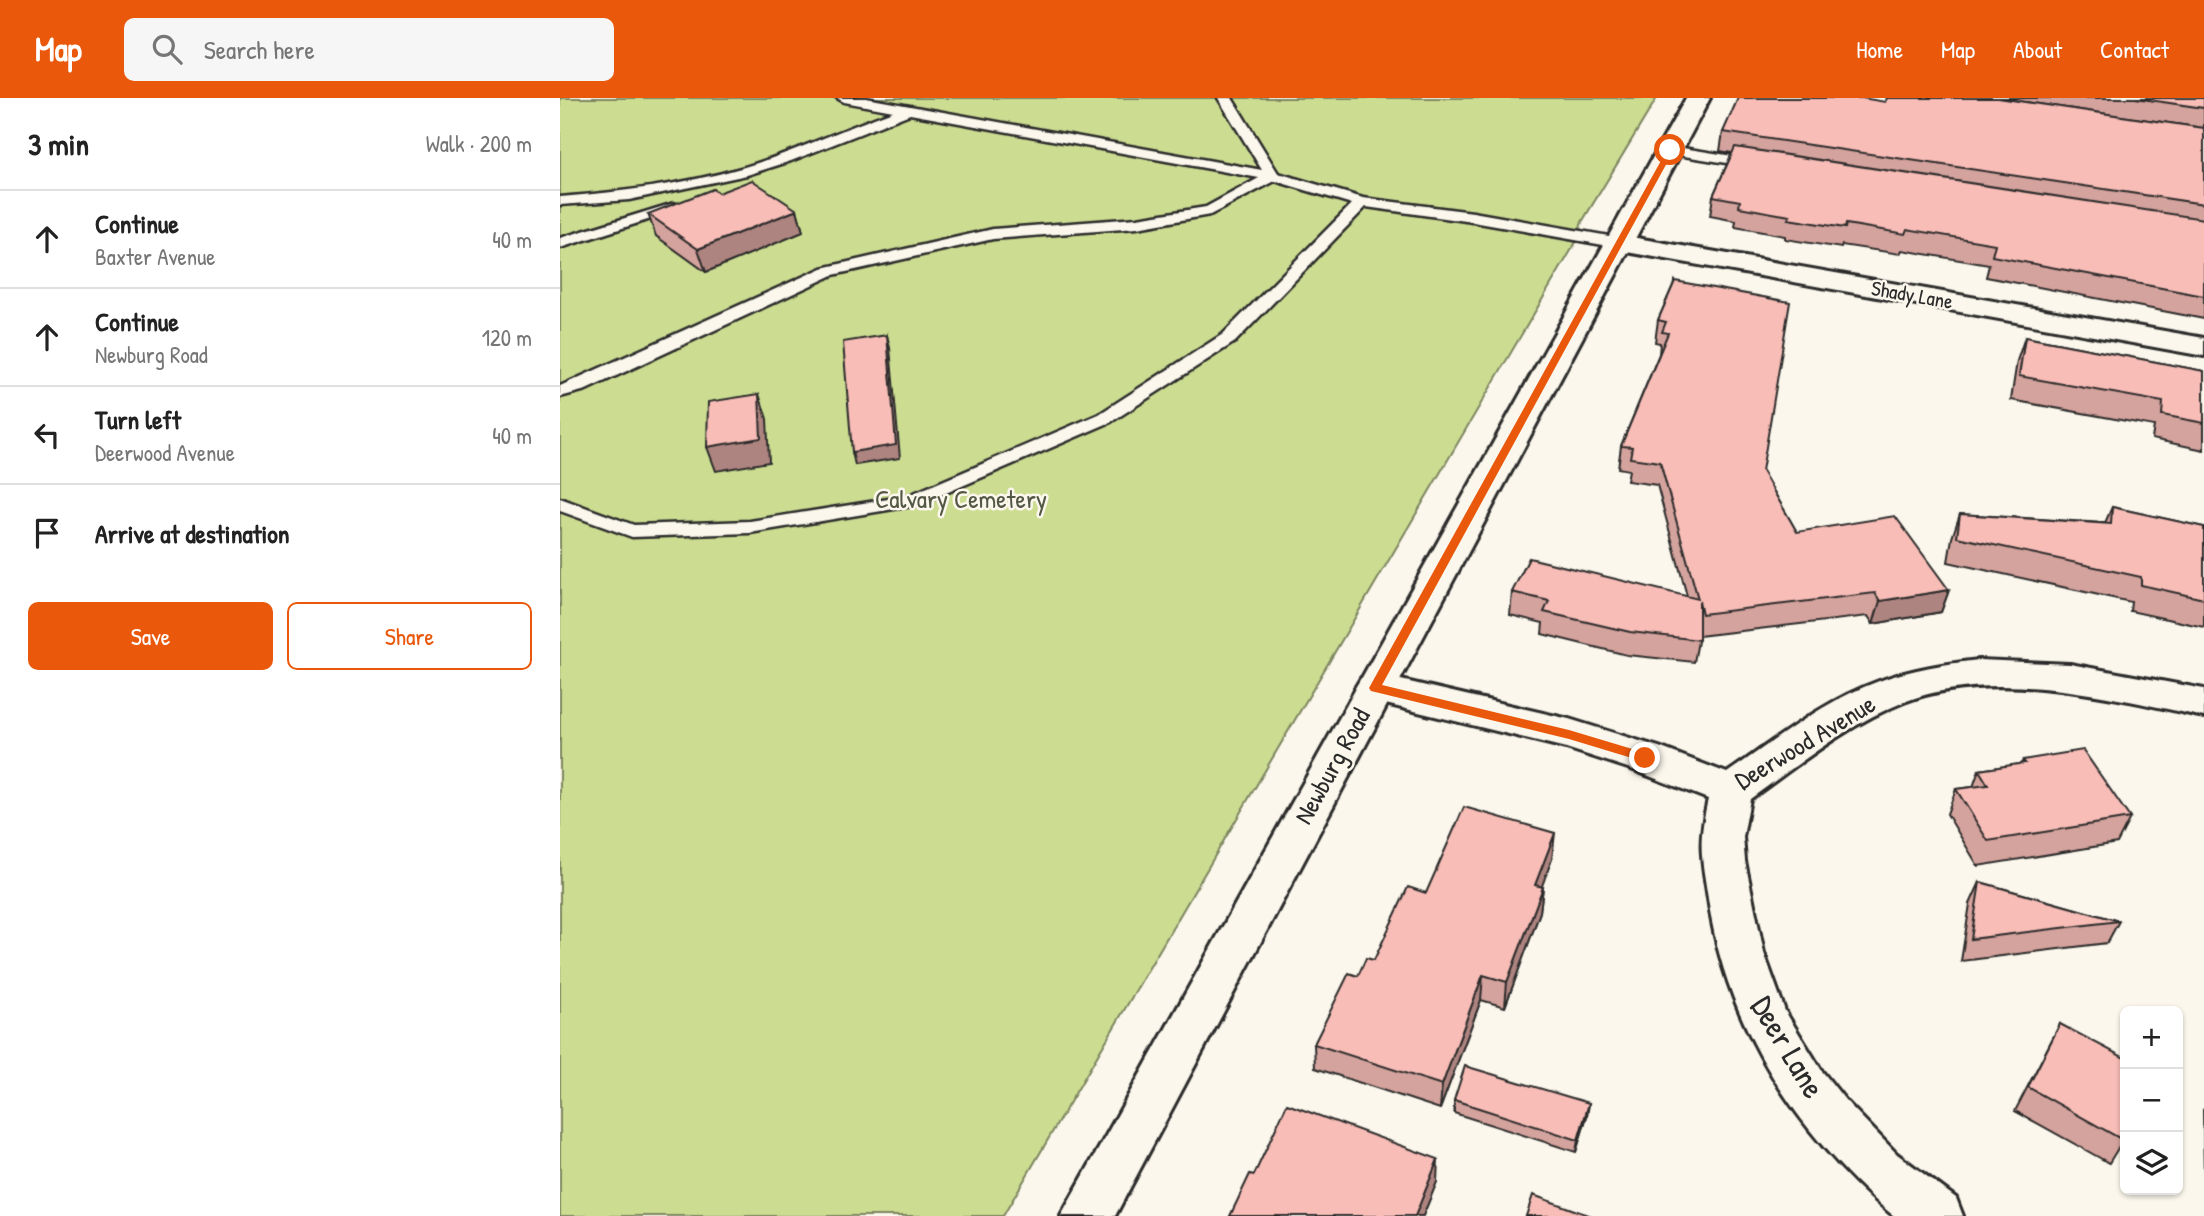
<!DOCTYPE html>
<meta charset="utf-8">
<style>
:root{--surface:#fff;--page:#f6f6f6;--text:#222;--muted:#767676;--line:#e0e0e0;--accent:#ea580c}
body{margin:0;font-family:"Patrick Hand",sans-serif;background:var(--page);color:var(--text)}
.controls{position:absolute;right:21px;bottom:21px;display:grid;overflow:hidden;border-radius:10px;box-shadow:0 2px 5px #0004}
.controls button{width:63px;height:63px;display:grid;place-items:center;padding:0;border:0;border-bottom:2px solid var(--line);background:var(--surface);color:var(--text);font:35px sans-serif}
.stop{position:absolute;width:21px;height:21px;margin:-16px;border:5px solid #ea580c;border-radius:50%;background:#fff}
.stop.end{background:#ea580c;border-color:#fff;box-shadow:0 2px 7px #0008}
.list{margin:0;padding:0;list-style:none}
h2{display:flex;justify-content:space-between;align-items:center;height:91px;margin:0;padding:0 28px;font-size:30px}
h2 small{font-size:23px;font-weight:400;color:var(--muted)}
.list li{display:grid;grid-template-columns:46px 1fr auto;gap:21px;align-items:center;box-sizing:border-box;height:98px;padding:0 28px;border-top:2px solid var(--line)}
.list b{display:block;font-size:26px;white-space:nowrap}
.list p{margin:0;font-size:23px;white-space:nowrap;color:var(--muted)}
.list em{font-size:23px;font-style:normal;color:var(--muted)}
.actions{display:flex;gap:14px;padding:21px 28px}
.actions a{flex:1;padding:16px 0;border:2px solid var(--accent);border-radius:10px;text-align:center;font-size:24px;color:var(--accent)}
.actions .main{background:var(--accent);color:#fff}
.icon{flex:none;width:38px;height:38px;fill:none;stroke:currentColor;stroke-width:2;stroke-linecap:round;stroke-linejoin:round}
.map{position:relative;flex:none;width:1644px;height:1118px;overflow:hidden}
header{display:flex;align-items:center;gap:42px;box-sizing:border-box;height:98px;padding:0 35px;background:var(--accent);color:#fff}
header strong{font-size:33px}
nav{display:flex;gap:38px;margin-inline-start:auto;font-size:24px}
.search{width:490px;height:63px;background:var(--page);display:flex;align-items:center;gap:18px;box-sizing:border-box;padding:0 24px;border-radius:10px;color:var(--muted);font-size:26px}
main{display:flex}
aside{flex:1;background:var(--surface)}
.map>svg:first-child{display:block}
.green{fill:#ccdd92;stroke:#7c845e;stroke-width:2}
.lines{fill:none;stroke-linecap:round;stroke-linejoin:round}
.service-casing{stroke:#2b2b2b;stroke-width:5}
.minor-casing{stroke:#2b2b2b;stroke-width:6}
.secondary-casing{stroke:#2b2b2b;stroke-width:6}
.service{fill:#fbf7ec;fill-rule:evenodd}
.minor{fill:#fbf7ec;fill-rule:evenodd}
.secondary{fill:#fbf7ec;fill-rule:evenodd}
.wall{fill:#d5a39d;stroke:#2b2b2b;stroke-width:2}
.shaded-wall{fill:#ae8480;stroke:#2b2b2b;stroke-width:2}
.building{fill:#f8bdb7;stroke:#2b2b2b;stroke-width:2}
.route{fill:#ea580c}
.labels{text-anchor:middle;stroke-width:5;stroke-linejoin:round;paint-order:stroke}
.far-street-label{font-size:21px;fill:#2b2b2b;stroke:#fbf7ec}
.park-label{font-size:26px;fill:#535845;stroke:#fbf7ec}
.street-label{font-size:26px;fill:#2b2b2b;stroke:#fbf7ec}
.near-street-label{font-size:32px;fill:#2b2b2b;stroke:#fbf7ec}
</style>
<header>
<strong>Map</strong>
<div class="search"><svg class="icon" aria-label="search" viewBox="0 0 24 24"><circle cx="10" cy="10" r="6"/><path d="M15 15l6 6"/></svg>Search here</div>
<nav><a>Home</a><a>Map</a><a>About</a><a>Contact</a></nav>
</header>
<main>
<aside>
<h2>3 min<small>Walk · 200 m</small></h2>
<ul class="list">
<li><svg class="icon" aria-label="ahead" viewBox="0 0 24 24"><path d="M12 20V5M6 11l6-6 6 6"/></svg><div><b>Continue</b><p>Baxter Avenue</p></div><em>40 m</em></li>
<li><svg class="icon" aria-label="ahead" viewBox="0 0 24 24"><path d="M12 20V5M6 11l6-6 6 6"/></svg><div><b>Continue</b><p>Newburg Road</p></div><em>120 m</em></li>
<li><svg class="icon" aria-label="left" viewBox="0 0 24 24"><path d="M17 20v-9H6M10 6l-5 5 5 5"/></svg><div><b>Turn left</b><p>Deerwood Avenue</p></div><em>40 m</em></li>
<li><svg class="icon" aria-label="arrive" viewBox="0 0 24 24"><path d="M6 21V4h12l-3 4 3 4H6"/></svg><div><b>Arrive at destination</b></div></li>
</ul>
<div class="actions"><a class="main">Save</a><a>Share</a></div>
</aside>
<div class="map">
<svg width="1644" height="1118" viewBox="0 0 1644 1118">
<rect width="100%" height="100%" fill="#fbf7ec"/>
<filter id="ink" filterUnits="userSpaceOnUse"><feTurbulence type="fractalNoise" baseFrequency=".0143" numOctaves="2"/><feDisplacementMap in="SourceGraphic" scale="14" xChannelSelector="R" yChannelSelector="G"/><feConvolveMatrix kernelMatrix="1 2 1 2 8 2 1 2 1" color-interpolation-filters="sRGB"/></filter>
<g filter="url(#ink)">
<!-- green -->
<path class="green" d="M0,0H1097L1022,124L1016,144L443,1118H0Z"/>
<g class="lines">
<!-- service casing -->
<g class="service-casing">
<path id="service" d="M277,0H306L702,72L658,0H672L718,75L803,100L913,114L1060,140L1068,145L1060,150L913,124L806,109L675,244L551,324L358,407L190,435L72,439L0,413V400L74,427L190,423L347,398L539,316L663,236L792,106L715,83L650,117L577,130L433,141L273,177L26,292L0,299V288L262,170L433,131L577,120L646,109L699,80L350,16L231,63L187,77L69,102L0,107V99C61,94 122,87 181,70C233,55 282,31 333,13L284,4Z
M1110,48L1198,62L1205,66L1198,70L1105,55V49Z
M114,105L121,109L119,112L0,150V140Z"/>
</g>
<!-- minor casing -->
<g class="minor-casing">
<path id="minor" d="M1060,137L1644,240V258L1050,151L1046,145L1050,139Z
M1419,562L1510,566L1644,591V619C1556,600 1431,569 1344,604C1288,626 1239,666 1190,701L1183,739L1185,763L1204,855L1225,913L1262,973L1285,1002L1337,1056L1396,1100L1403,1118H1334L1329,1114C1236,1034 1168,929 1149,807C1142,760 1137,748 1148,701L1071,671L1006,650L801,600L795,590L801,580L815,576L1009,621L1099,649L1167,675C1215,642 1263,603 1319,583C1351,571 1385,566 1419,562Z"/>
</g>
<!-- secondary casing -->
<g class="secondary-casing">
<path id="secondary" d="M1126,0H1150L555,1118H501Z"/>
</g>
<!-- service -->
<use href="#service" class="service"/>
<!-- minor -->
<use href="#minor" class="minor"/>
<!-- secondary -->
<use href="#secondary" class="secondary"/>
</g>
<!-- wall -->
<path class="wall" d="M1439,0H1644V30Z
M1325,4L1644,30V221L1426,179L1429,167L1342,152L1340,156L1282,147L1281,150L1225,141V138L1175,129L1176,123L1150,118L1153,98L1172,55L1160,53L1163,34Z
M237,112L243,134L146,174L96,138L88,116Z
M1115,183L1202,373L1237,434L1389,492L1381,514L1313,526L1308,518L1139,538L1134,564L1067,557L982,536L983,525L950,517L952,494L1127,498L1097,387L1067,383L1069,372L1058,370L1061,348L1099,256L1100,245L1095,244L1098,222Z
M1465,239L1644,273V352L1592,341L1594,328L1451,302L1457,263Z
M1552,409L1644,429V529L1570,513L1571,504L1388,464L1392,440L1400,416L1545,425Z
M1463,662L1570,720L1557,745L1418,768L1387,716L1396,691L1413,689L1419,672L1461,666Z
M992,761L981,789H983L980,814L945,909L921,902L880,1011L755,970L754,946L798,878L814,862Z
M1420,784L1559,823L1547,845L1401,863L1410,806Z
M1500,926L1563,1042L1549,1065L1455,1013Z
M894,1002L1029,1005L1027,1018L1016,1054L894,1015Z
M1644,1011V1081L1643,1012Z"/>
<!-- shaded-wall -->
<path class="shaded-wall" d="M237,112L243,134L146,174L138,151Z
M327,237L330,250L340,360L295,367L292,354Z
M199,296L207,321L209,364L156,373L147,349Z
M1389,492L1381,514L1313,526L1320,503Z
M995,735L992,761L973,812L975,787Z
M983,789L980,814L945,909L947,884Z
M923,877L921,902L880,1011L882,987Z
M1029,1005L1027,1018L1016,1054L1018,1042Z
M878,1061L877,1084L863,1118H855Z"/>
<!-- building -->
<path class="building" d="M1178,0H1302L1325,4L1327,0H1438L1644,30V106L1163,34Z
M1575,0H1644V10Z
M1175,49L1644,121V198L1432,158L1435,146L1347,131L1345,136L1286,126L1285,130L1228,121L1230,118L1179,109L1180,103L1153,98Z
M192,82L237,112L138,151L88,116L153,91L158,95Z
M1115,183L1230,204L1202,373L1237,434L1335,418L1389,492L1320,503L1315,495L1142,516L1139,503V542L1070,534L984,514L989,503L952,494L969,460L1138,501L1100,364L1070,360L1072,349L1061,348L1108,235L1102,234L1106,224L1098,222Z
M327,237L336,347L292,354L283,244Z
M1465,239L1644,273V325L1602,317L1603,304L1459,278Z
M199,296L201,340L147,349L148,304Z
M1552,409L1644,429V501L1581,487V479L1397,439L1400,416L1551,426Z
M1523,652L1570,720L1428,743L1396,691L1428,687L1419,672L1465,665L1463,662Z
M904,709L995,735L975,787L983,789L947,884L923,877L882,987L754,946L789,875L798,878L806,860L814,862L848,789L866,795Z
M1420,784L1559,823L1411,841Z
M1500,926L1565,960V1038L1563,1042L1468,989Z
M905,968L1029,1005L1018,1042L894,1002Z
M727,1006L878,1061L855,1118H670L690,1076L694,1077Z
M973,1097L1031,1118H966Z"/>
</g>
<!-- route -->
<path class="route" d="M1108,50L1114,52L822,587L1009,632L1089,656L1091,660L1085,664L1009,641L811,593L809,590Z"/>
<g class="labels">
<!-- far-street labels -->
<g class="far-street-label">
<text transform="translate(1352 197) rotate(10)" y="7">Shady Lane</text>
</g>
<!-- park labels -->
<g class="park-label">
<text x="401" y="410">Calvary Cemetery</text>
</g>
<!-- street labels -->
<g class="street-label">
<text transform="translate(1245 644) rotate(-31)" y="9">Deerwood Avenue</text>
<text transform="translate(772 668) rotate(-61)" y="9">Newburg Road</text>
</g>
<!-- near-street labels -->
<g class="near-street-label">
<text transform="translate(1228 949) rotate(59)" y="11">Deer Lane</text>
</g>
</g>
</svg>
<div class="controls">
<button>+</button>
<button>−</button>
<button><svg class="icon" aria-label="layers" viewBox="0 0 24 24"><path d="M12 4l9 5-9 5-9-5zM3 14l9 5 9-5"/></svg></button>
</div>
<div class="stop" style="left:1110px;top:52px"></div>
<div class="stop end" style="left:1085px;top:660px"></div>
</div>
</main>
